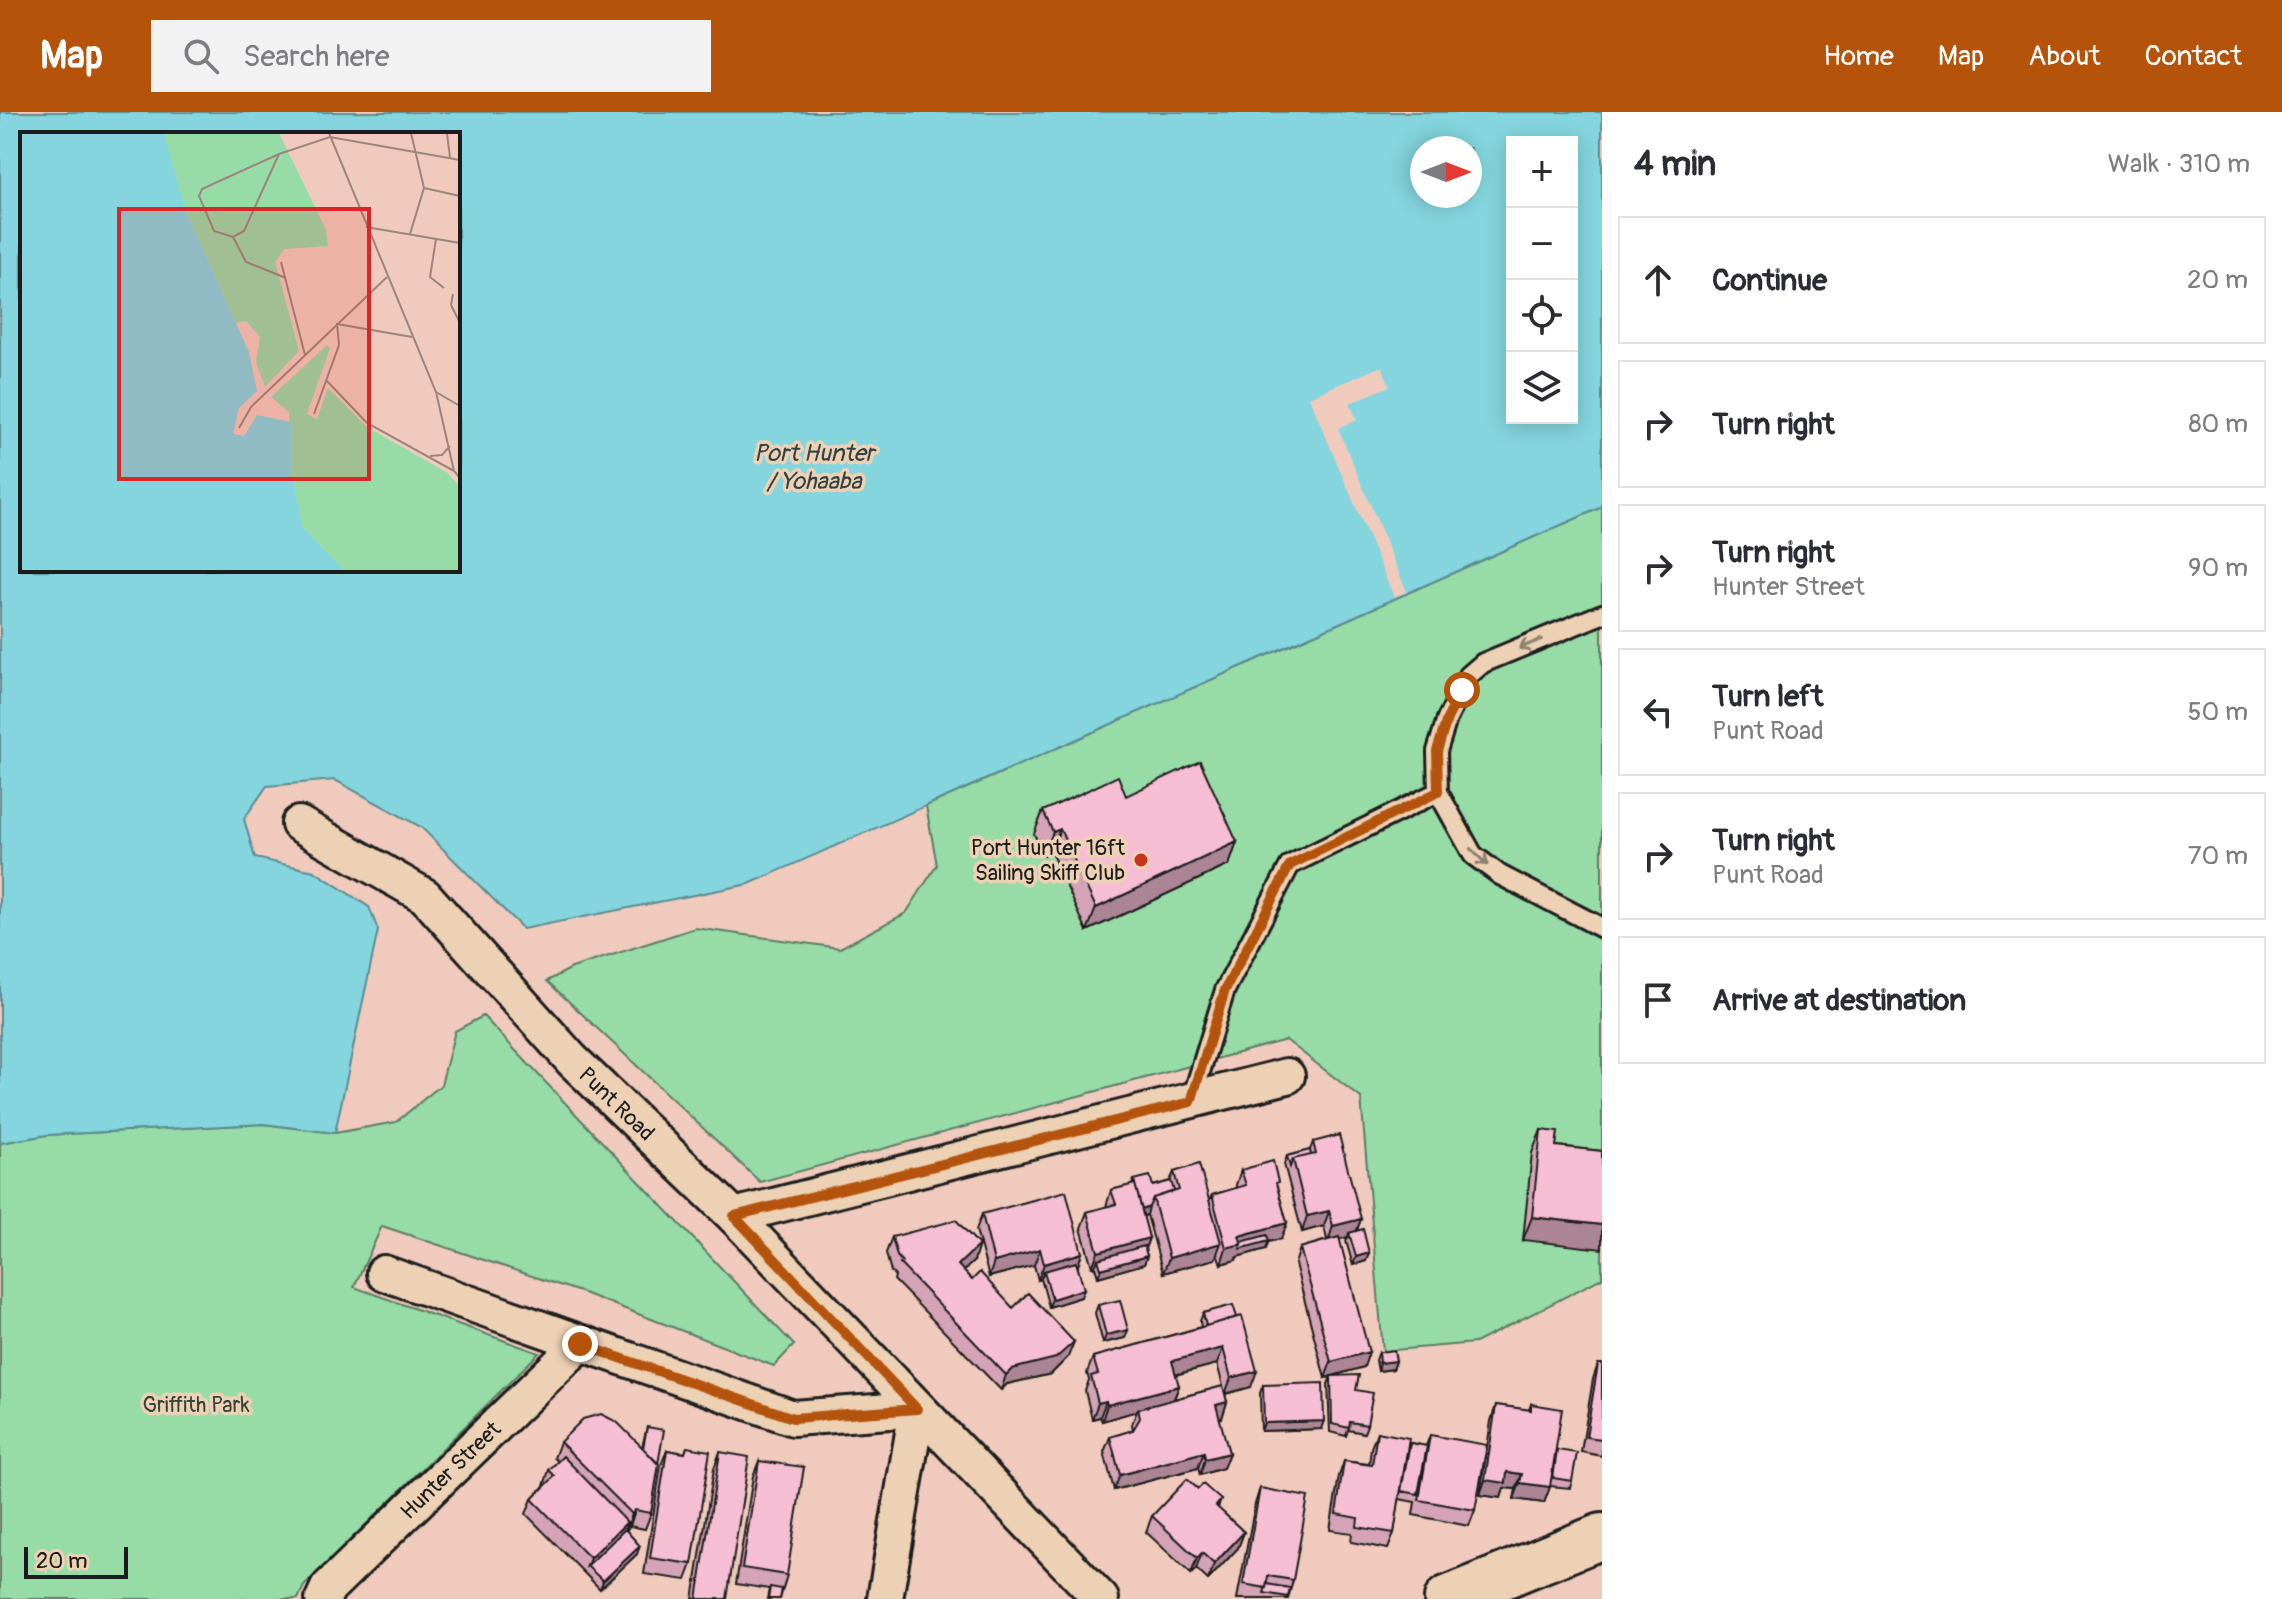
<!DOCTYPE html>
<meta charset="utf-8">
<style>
:root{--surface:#fff;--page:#f2f2f3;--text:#2b2b33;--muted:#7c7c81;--line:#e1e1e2;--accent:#b45309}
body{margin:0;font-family:Pangolin,sans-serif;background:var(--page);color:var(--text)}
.controls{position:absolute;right:24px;top:24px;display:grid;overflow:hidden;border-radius:0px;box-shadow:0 4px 20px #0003}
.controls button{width:72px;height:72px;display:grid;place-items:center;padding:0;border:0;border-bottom:2px solid var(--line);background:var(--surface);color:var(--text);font:40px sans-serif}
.compass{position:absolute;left:1410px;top:24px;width:72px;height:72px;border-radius:50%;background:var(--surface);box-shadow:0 4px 20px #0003;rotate:90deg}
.scale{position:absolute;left:24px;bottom:20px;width:104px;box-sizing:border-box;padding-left:8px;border:4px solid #1c1c1c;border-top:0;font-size:22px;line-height:28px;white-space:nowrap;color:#1c1c1c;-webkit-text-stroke:6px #edd1b4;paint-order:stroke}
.stop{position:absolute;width:24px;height:24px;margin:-18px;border:6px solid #b45309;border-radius:50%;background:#fff}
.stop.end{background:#b45309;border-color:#fff;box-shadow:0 2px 8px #0008}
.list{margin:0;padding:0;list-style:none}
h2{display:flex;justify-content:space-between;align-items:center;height:104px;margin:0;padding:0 32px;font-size:34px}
h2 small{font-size:26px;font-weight:400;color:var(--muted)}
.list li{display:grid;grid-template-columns:52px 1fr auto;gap:24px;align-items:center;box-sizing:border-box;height:128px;margin:0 16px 16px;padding:0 16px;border:2px solid var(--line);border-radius:0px}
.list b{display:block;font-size:30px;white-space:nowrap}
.list p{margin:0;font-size:26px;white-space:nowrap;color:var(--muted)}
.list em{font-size:26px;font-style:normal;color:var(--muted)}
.icon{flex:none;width:44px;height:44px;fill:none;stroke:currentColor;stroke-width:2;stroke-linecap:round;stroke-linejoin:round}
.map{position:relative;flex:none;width:1602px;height:1487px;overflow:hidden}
header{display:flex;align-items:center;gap:48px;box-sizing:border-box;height:112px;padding:0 40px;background:var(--accent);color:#fff}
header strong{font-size:38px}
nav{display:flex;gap:44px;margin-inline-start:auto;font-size:28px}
.search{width:560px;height:72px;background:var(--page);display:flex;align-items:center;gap:20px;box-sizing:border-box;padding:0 28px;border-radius:0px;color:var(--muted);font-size:30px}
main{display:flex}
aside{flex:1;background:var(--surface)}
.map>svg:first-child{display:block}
.green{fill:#97dba7;stroke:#5a7c62;stroke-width:2}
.water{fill:#84d5dd;stroke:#5a8b90;stroke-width:2;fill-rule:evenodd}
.pier{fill:#f0cbbd}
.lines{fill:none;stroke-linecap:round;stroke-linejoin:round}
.lane-casing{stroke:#1c1c1c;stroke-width:24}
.street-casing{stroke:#1c1c1c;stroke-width:40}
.secondary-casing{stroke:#1c1c1c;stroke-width:50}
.lane{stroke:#edd1b4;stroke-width:18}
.street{stroke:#edd1b4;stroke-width:34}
.secondary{stroke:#edd1b4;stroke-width:44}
.wall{fill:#d4a3b5;stroke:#1c1c1c;stroke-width:2;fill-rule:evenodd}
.shaded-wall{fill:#ac8594;stroke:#1c1c1c;stroke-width:2}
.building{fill:#f6bed3;stroke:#1c1c1c;stroke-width:2}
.oneway{stroke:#8f8070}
.route{stroke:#b45309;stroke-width:10}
.poi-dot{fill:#c8321e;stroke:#edd1b4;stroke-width:3}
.labels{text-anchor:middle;stroke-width:7;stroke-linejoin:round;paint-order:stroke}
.poi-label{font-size:22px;fill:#1c1c1c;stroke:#edd1b4;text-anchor:end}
.street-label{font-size:22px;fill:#1c1c1c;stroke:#edd1b4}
.park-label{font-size:22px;fill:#354238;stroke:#edd1b4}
.water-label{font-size:24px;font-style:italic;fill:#314143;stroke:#edd1b4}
.inset-road{fill:none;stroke:#9b857d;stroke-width:2}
.view{fill:#d62828;fill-opacity:0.15;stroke:#d62828;stroke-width:4}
.inset-edge{fill:none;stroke:#1c1c1c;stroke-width:4}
</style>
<header>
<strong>Map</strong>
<div class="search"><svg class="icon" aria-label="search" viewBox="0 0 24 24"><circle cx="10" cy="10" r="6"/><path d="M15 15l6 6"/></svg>Search here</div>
<nav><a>Home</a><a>Map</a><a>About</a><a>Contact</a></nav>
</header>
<main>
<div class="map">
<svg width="1602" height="1487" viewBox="0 0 1602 1487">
<rect width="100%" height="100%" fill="#f0cbbd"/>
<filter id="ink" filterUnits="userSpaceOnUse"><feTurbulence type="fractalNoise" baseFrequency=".0125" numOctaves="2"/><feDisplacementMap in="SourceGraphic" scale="16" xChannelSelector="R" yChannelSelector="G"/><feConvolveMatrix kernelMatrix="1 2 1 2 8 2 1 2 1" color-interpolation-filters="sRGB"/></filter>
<g filter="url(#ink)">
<!-- green -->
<path class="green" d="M1602,395V1166L1475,1231L1383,1239L1361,986L1286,928L760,1070L547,869L572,856L695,816L840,836L906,801L937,753L926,694Z
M483,904L794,1233L774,1254L586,1182L382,1114L354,1175L539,1241L304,1474L298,1487H0V1031L47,1023L263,1012L335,1021L396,1010L441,973L455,919Z"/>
<!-- water -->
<path class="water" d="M0,0H1602V395L749,772L523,817L421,715L335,668L267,674L244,707L255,746L314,759L369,795L378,818L335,1021L263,1012L47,1023L0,1031ZM22,22H458V458H22ZM1512,30H1572V306H1512ZM1422,36H1470V84H1422Z"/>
<!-- pier -->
<path class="pier" d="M1382,254L1390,274L1350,291L1357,308L1338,316L1407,480L1394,485L1309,285Z"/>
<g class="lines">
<!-- lane casing -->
<g class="lane-casing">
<path id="lane" d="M1602,502L1483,551L1469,563L1447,607L1437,639L1438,680L1473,743L1500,763L1602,816
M1191,990L1225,878L1290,753L1438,680"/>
</g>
<!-- street casing -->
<g class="street-casing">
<g id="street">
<path id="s1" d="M299,712L425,784L572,948L734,1104L1101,1487"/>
<path d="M734,1104L1287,964"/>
<path d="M384,1161L793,1306L917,1297L885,1487"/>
<path id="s2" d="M323,1487L328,1476L580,1232"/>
</g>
</g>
<!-- secondary casing -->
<g class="secondary-casing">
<path id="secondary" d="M1447,1487L1602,1424"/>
</g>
<!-- lane -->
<use href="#lane" class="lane"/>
<!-- street -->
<use href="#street" class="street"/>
<!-- secondary -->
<use href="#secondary" class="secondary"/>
</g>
<!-- wall -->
<path class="wall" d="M1126,684L1237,730L1229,753L1087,819L1051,740L1044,743L1034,722L1043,699Z
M1541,1018L1556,1034L1602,1039L1523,1128L1532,1041Z
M1313,1030L1361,1107L1357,1118L1366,1149L1353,1153L1346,1129L1348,1125L1339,1127L1364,1255L1331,1264L1356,1278L1367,1313L1364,1321L1348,1318L1346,1324L1330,1320L1328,1272L1331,1265L1325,1266L1295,1152L1300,1136L1327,1128L1324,1114L1302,1120L1284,1052L1287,1044L1310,1038Z
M1241,1058L1277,1075L1287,1111L1281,1127L1268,1130L1266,1137L1237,1145L1236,1148L1221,1152L1217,1141L1215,1147L1163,1161L1147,1103L1143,1104L1149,1126L1145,1137L1147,1144L1144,1152L1098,1165L1095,1155H1092L1081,1116L1087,1100L1106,1095L1111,1078L1132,1073L1134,1068L1153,1074L1170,1069L1174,1060L1209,1089L1212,1083L1236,1076V1073Z
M982,1102L1078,1155L1081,1185L1049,1195L1041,1167L1038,1168L1034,1153L989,1165L976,1118Z
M892,1125L974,1149L963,1159L972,1168L1013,1196L1068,1245L1051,1262L1007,1272L1001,1278L894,1168L895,1164L891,1160L886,1141Z
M1098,1193L1128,1218L1125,1226L1103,1231L1095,1201Z
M1203,1201L1237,1205L1251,1275L1225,1282L1227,1290L1222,1306L1219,1307L1229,1341L1223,1356L1200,1363L1198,1356L1114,1378L1104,1340L1110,1325L1133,1318L1132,1312L1137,1299L1102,1309L1100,1305L1092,1307L1085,1279L1089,1268L1087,1261L1093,1245L1201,1215L1200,1209ZM1217,1252L1223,1274L1174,1287L1179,1274L1175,1263Z
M1379,1240L1396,1249L1393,1257L1378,1259L1376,1248Z
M1598,1252H1602V1344L1581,1340L1593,1267Z
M1263,1273L1321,1317L1261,1319L1260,1281Z
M1531,1292L1555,1344L1557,1338L1572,1369L1570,1376L1550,1374L1544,1391L1514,1387L1516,1377L1504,1376L1501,1386L1480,1383L1491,1309L1496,1293L1529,1298Z
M647,1315L651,1401L645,1417L630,1414L626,1418L625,1416L637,1442L600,1477L526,1402L532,1387L544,1374L549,1358L558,1349L554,1346L560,1330L642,1335Z
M1377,1320L1407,1338L1410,1331L1426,1334L1430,1323L1475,1398L1469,1414L1413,1403L1415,1390L1399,1387L1394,1421L1388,1437L1351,1430L1352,1421L1330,1418L1339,1364L1344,1349L1369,1352L1371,1336Z
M687,1335L692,1452L686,1468L644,1462L661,1353L667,1338L685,1341Z
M720,1340L727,1487H693L714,1356Z
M759,1349L787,1463L780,1487H767L769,1477L736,1472L753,1364Z
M1260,1376L1293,1468L1288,1487H1237L1255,1392Z
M1198,1377L1221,1388L1218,1396L1244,1420L1238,1436L1208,1468L1196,1457L1191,1462L1146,1420L1152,1404Z"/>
<!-- shaded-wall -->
<path class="shaded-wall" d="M1060,717L1051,740L1044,743L1053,720Z
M1237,730L1229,753L1087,819L1096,796Z
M1149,1095L1147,1103L1138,1106L1141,1098Z
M1329,1099L1324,1114L1302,1120L1307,1104Z
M1532,1105L1602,1113V1137L1523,1128Z
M1361,1107L1355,1123L1349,1121L1348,1125L1328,1130L1333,1114Z
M1287,1111L1281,1127L1268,1130L1266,1137L1237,1145L1236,1148L1221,1152L1226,1136L1239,1124Z
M1149,1126L1143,1141L1098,1147L1095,1155H1092L1098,1140Z
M1221,1131L1215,1147L1163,1161L1169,1146Z
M979,1133L974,1149L953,1169L958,1153Z
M1040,1137L1034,1153L989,1165L994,1150Z
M1082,1141L1077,1157L1044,1159L1041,1167L1038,1168L1044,1152Z
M1369,1141L1366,1149L1353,1153L1356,1145Z
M1147,1144L1144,1152L1098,1165L1101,1157Z
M1084,1177L1081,1185L1049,1195L1052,1187Z
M1128,1218L1125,1226L1103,1231L1106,1223Z
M1074,1230L1068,1245L1051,1262L1007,1272L1001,1278L1006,1263L1012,1257Z
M1223,1236L1217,1252L1166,1265L1172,1249Z
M1369,1240L1364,1255L1325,1266L1331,1250Z
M1396,1249L1393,1257L1378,1259L1380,1251Z
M1257,1259L1251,1275L1225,1282L1231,1266Z
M1179,1274L1173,1289L1138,1297L1137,1299L1102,1309L1107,1293Z
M1106,1289L1100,1305L1092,1307L1098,1291Z
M1227,1290L1222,1306L1210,1309L1216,1293Z
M1324,1309L1321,1317L1261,1319L1264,1311Z
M1204,1340L1198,1356L1114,1378L1120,1363Z
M1229,1341L1223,1356L1200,1363L1205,1347Z
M1507,1360L1522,1362L1516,1377L1504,1376L1501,1386L1480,1383L1485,1368Z
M1520,1371L1550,1375L1544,1391L1514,1387Z
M635,1398L630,1414L626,1418L632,1402Z
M627,1410L622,1425L587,1454L590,1446Z
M1244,1420L1238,1436L1208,1468L1214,1452Z
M640,1434L637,1442L600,1477L603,1469Z
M1202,1441L1196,1457L1191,1462L1197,1446Z"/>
<!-- building -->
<path class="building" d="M1200,649L1237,730L1096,796L1060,717L1053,720L1043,699L1118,664L1126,684Z
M1541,1018L1558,1020L1556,1034L1602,1039V1113L1532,1105Z
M1339,1023L1361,1107L1333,1114L1329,1099L1307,1104L1293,1047L1316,1042L1313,1030Z
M1310,1038L1311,1043L1293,1047L1290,1055L1287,1044Z
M1273,1049L1278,1070L1276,1071L1287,1111L1239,1124L1242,1132L1226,1136L1212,1083L1246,1073L1241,1058Z
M1199,1052L1221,1131L1169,1146L1153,1086L1179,1078L1174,1060Z
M1150,1064L1153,1074L1171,1069L1174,1079L1153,1086L1149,1095L1142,1098L1134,1068Z
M1135,1072L1149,1126L1098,1140L1087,1100L1116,1092L1111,1078Z
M1066,1079L1082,1141L1044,1152L1040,1137L994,1150L982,1102Z
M956,1108L979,1133L958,1153L972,1168L980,1160L1013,1196L1028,1181L1074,1230L1056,1246L1012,1257L1006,1263L900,1152L902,1150L897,1144L892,1125Z
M1363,1117L1369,1141L1356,1145L1349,1121Z
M1267,1123L1269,1129L1240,1137L1241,1130Z
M1339,1125L1369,1240L1331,1250L1300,1136Z
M1144,1134L1147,1144L1101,1157L1098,1147Z
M1076,1150L1084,1177L1052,1187L1044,1159Z
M1120,1188L1128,1218L1106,1223L1098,1193Z
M1233,1193L1237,1205L1206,1214L1203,1201Z
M1242,1204L1257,1259L1231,1266L1223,1236L1172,1249L1179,1274L1107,1293L1106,1289L1098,1291L1091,1264L1098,1262L1093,1245Z
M1394,1238L1396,1249L1380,1251L1379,1240Z
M1598,1252H1602V1327L1586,1325Z
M1359,1263L1356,1278L1373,1281L1367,1313L1350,1310L1349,1316L1332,1312L1331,1264Z
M1323,1271L1324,1309L1264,1311L1263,1273Z
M1223,1274L1227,1290L1216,1293L1229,1341L1205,1347L1204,1340L1120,1363L1110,1325L1133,1318L1140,1306L1138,1297Z
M1531,1292L1562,1297L1550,1375L1520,1371L1522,1362L1507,1360L1506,1371L1485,1368L1496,1293L1531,1298Z
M601,1302L617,1310L659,1352L651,1401L635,1398L632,1402L560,1330L583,1307Z
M647,1315L664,1318L658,1352L643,1336Z
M1377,1320L1409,1326L1394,1421L1357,1415L1358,1406L1336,1402L1344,1349L1372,1353Z
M1430,1323L1487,1333L1475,1398L1419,1388Z
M1410,1331L1427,1334L1418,1382L1401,1379Z
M687,1335L710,1339L692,1452L650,1446L667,1338L685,1341Z
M1557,1338L1577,1341L1572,1369L1553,1366Z
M720,1340L749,1345L727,1487H697Z
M563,1344L627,1410L590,1446L532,1387L555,1364L549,1358Z
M759,1349L804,1355L787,1463L742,1456Z
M1187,1367L1198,1377L1203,1372L1221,1388L1216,1394L1244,1420L1214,1452L1202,1441L1197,1446L1152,1404Z
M1260,1376L1308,1385L1293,1468L1268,1464L1266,1476L1243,1472Z
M625,1417L640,1434L603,1469L587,1454Z
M1267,1472L1290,1476L1288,1485L1264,1481Z
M770,1475L782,1477L780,1487H768Z"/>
<!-- one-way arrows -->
<defs><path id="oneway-shaft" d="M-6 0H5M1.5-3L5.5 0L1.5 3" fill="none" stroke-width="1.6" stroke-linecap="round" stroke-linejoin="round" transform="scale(2)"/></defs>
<g class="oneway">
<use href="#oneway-shaft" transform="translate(1530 532) rotate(158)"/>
<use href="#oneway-shaft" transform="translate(1479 745) rotate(44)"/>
</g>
</g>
<g class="lines" filter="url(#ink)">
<!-- route -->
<path class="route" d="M580,1232L793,1306L917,1297L734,1104L1191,990L1225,878L1290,753L1438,680L1437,639L1447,607L1462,578"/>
</g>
<!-- markers -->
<circle class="poi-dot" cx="1141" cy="748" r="8"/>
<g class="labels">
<!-- poi labels -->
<g class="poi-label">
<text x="1125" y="743">Port Hunter 16ft<tspan x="1125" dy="25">Sailing Skiff Club</tspan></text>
</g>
<!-- street labels -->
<g class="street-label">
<text dy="8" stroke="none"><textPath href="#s1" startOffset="428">Punt Road</textPath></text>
<text dy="8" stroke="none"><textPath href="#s2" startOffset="182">Hunter Street</textPath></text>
</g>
<!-- park labels -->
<g class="park-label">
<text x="196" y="1300">Griffith Park</text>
</g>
<!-- water labels -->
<g class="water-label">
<text x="814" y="349">Port Hunter<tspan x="814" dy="28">/ Yohaaba</tspan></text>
</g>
</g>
<!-- overview -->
<g transform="translate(20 20)">
<rect width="440" height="440" fill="#f0cbbd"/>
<path d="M144,1H259L306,98L308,114L265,117L255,130L279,219L245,255L236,230L240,205L226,189L216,191L166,79ZM307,213L310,216L287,282L297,287L308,256L347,295L428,341L440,355V439H325L283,395L271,339L269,280L251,265Z" fill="#97dba7"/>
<path d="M0,1H144L166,79L229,220L237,259L219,276L213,302L224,304L237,283L271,290V339L283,395L325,439H0Z" fill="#84d5dd"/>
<path class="inset-road" d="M309,1L416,260L434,339L440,346M391,1L404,56M427,1L430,26M259,22L224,99L213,105L194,99L179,64L182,57L259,22L310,5L440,28M346,95L440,111M390,102L404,56L440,64M213,105L226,130L266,146M416,107L410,145L424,156M261,130L285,223M433,162L431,173L440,191M307,249L347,291L434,339M416,260L440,274M294,282L319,213L317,192L392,205M219,296L231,275L367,145M410,324L422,323L430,314"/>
<path class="view" d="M99,77H349V347H99Z"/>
<rect width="440" height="440" class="inset-edge"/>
</g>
</svg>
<div class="controls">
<button>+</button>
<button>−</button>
<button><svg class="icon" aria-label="locate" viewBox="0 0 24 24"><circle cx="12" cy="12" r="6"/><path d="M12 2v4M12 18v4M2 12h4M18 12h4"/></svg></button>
<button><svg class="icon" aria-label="layers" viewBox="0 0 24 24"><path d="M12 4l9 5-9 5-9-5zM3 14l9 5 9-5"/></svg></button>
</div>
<svg class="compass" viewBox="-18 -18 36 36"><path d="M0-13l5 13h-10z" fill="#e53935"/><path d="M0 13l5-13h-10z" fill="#7c7c81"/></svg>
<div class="scale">20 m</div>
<div class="stop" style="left:1462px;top:578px"></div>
<div class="stop end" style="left:580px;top:1232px"></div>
</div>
<aside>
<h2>4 min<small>Walk · 310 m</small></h2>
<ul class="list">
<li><svg class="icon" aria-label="ahead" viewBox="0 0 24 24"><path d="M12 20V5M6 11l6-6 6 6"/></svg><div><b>Continue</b></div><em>20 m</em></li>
<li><svg class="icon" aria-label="right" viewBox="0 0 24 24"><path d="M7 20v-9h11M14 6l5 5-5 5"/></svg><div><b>Turn right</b></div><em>80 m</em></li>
<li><svg class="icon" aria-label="right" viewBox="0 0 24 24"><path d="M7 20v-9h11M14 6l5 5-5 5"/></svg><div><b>Turn right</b><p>Hunter Street</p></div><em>90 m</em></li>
<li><svg class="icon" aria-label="left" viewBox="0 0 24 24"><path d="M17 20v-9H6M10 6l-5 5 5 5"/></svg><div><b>Turn left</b><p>Punt Road</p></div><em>50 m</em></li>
<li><svg class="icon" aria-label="right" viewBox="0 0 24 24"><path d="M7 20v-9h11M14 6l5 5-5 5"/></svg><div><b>Turn right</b><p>Punt Road</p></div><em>70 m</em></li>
<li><svg class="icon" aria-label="arrive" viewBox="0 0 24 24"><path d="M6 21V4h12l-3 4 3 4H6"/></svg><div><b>Arrive at destination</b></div></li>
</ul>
</aside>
</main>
